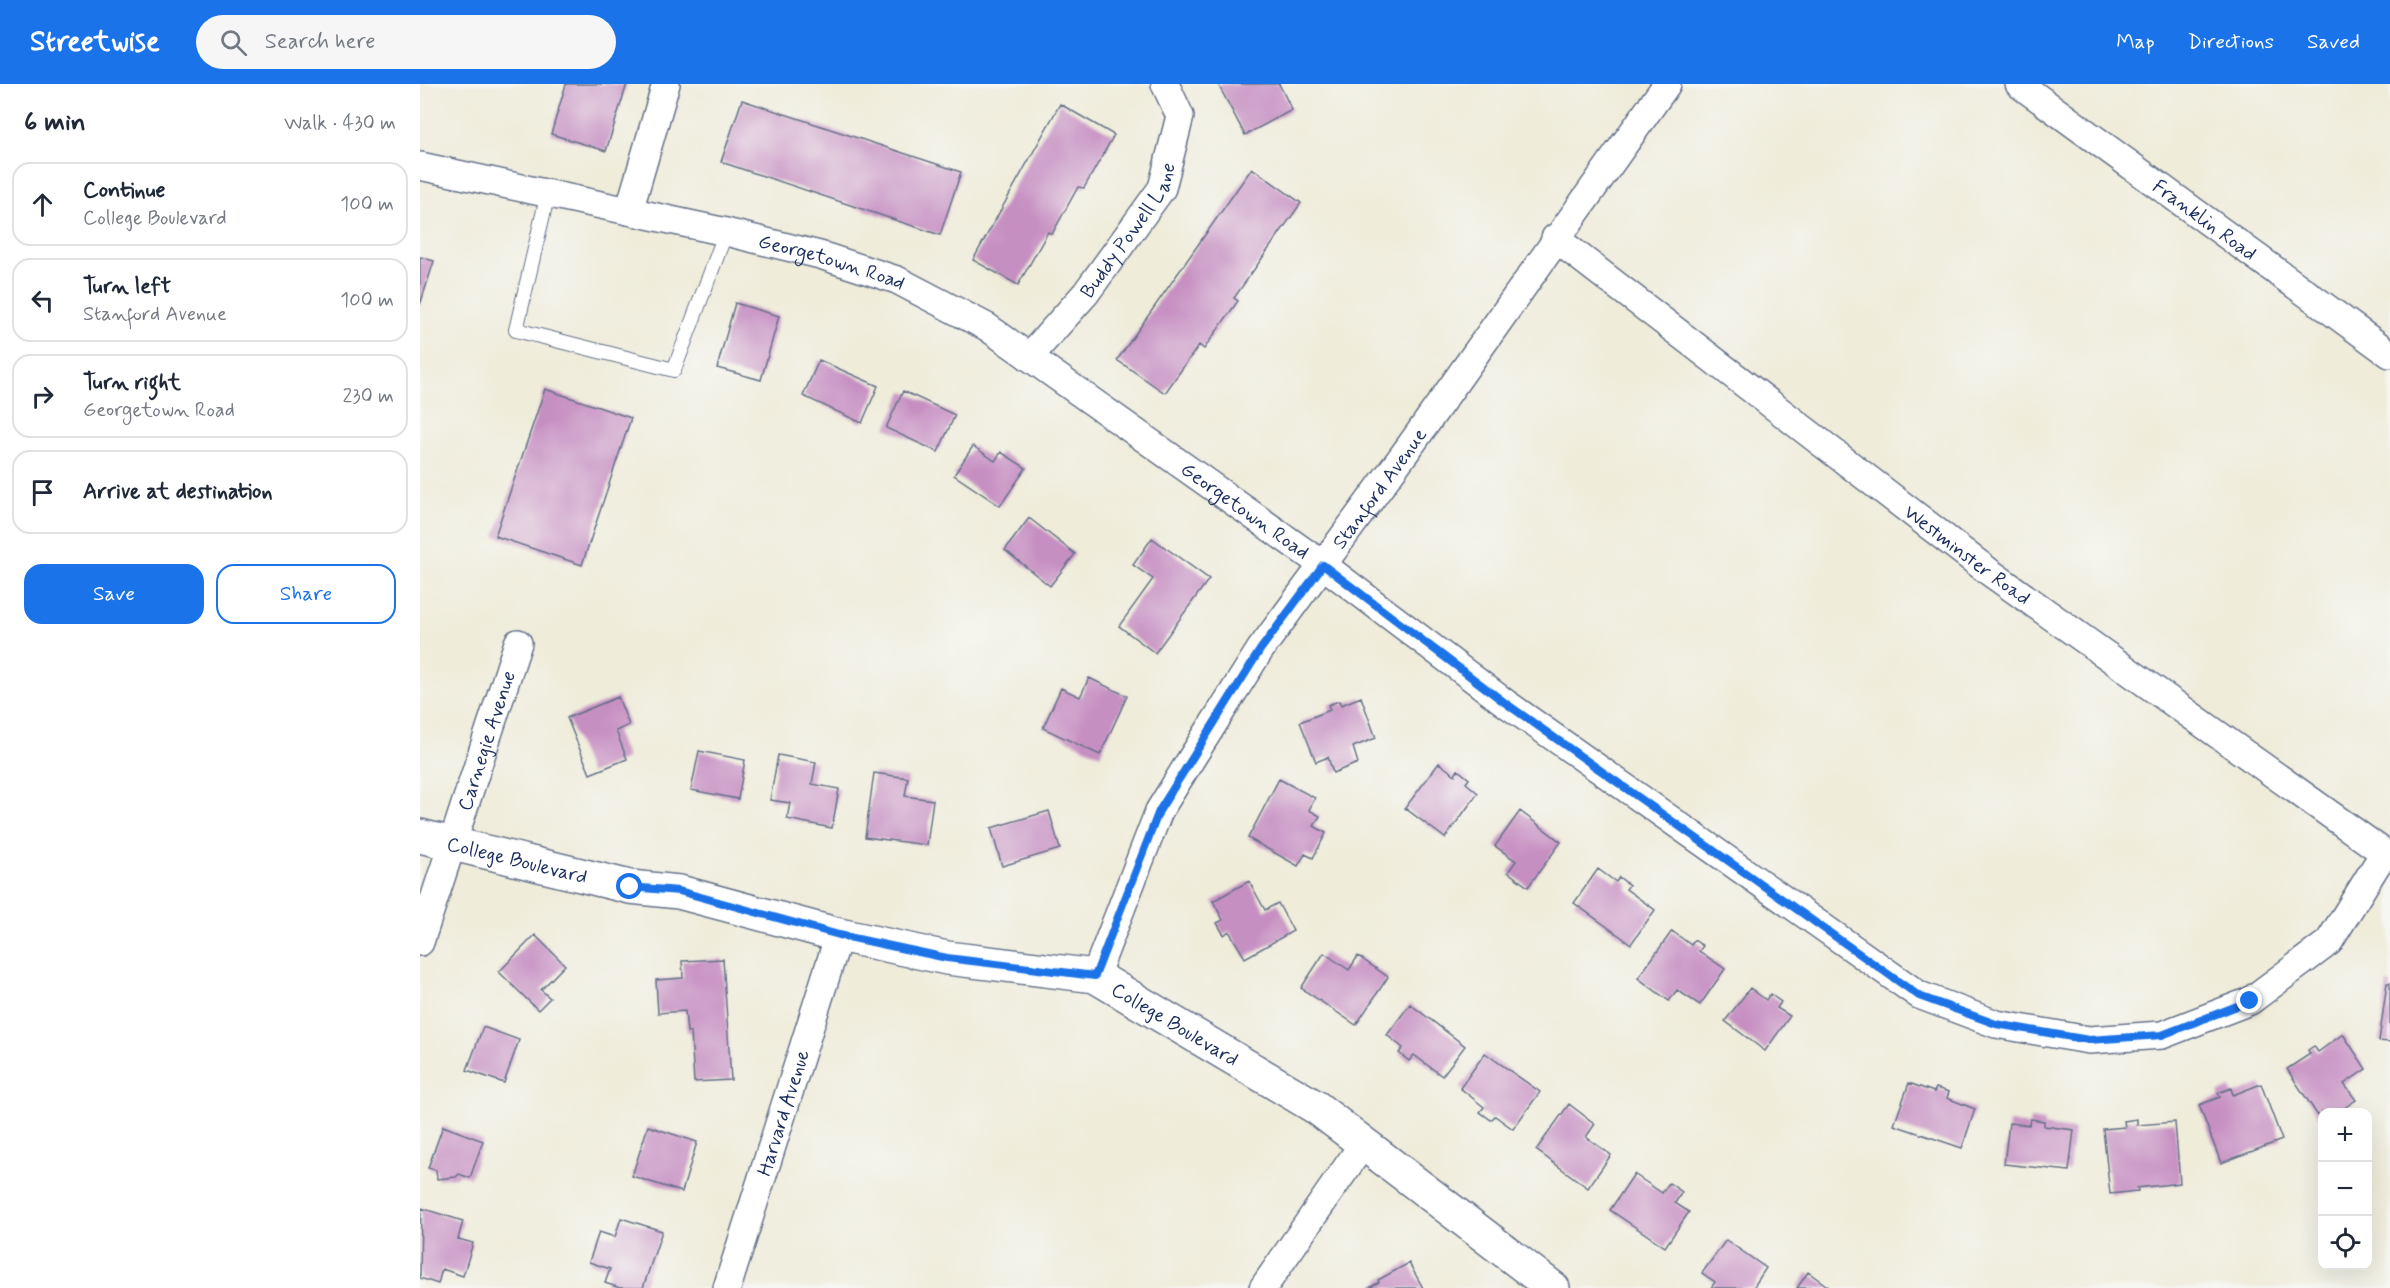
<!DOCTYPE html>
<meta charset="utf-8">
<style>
:root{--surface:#fff;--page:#f6f6f7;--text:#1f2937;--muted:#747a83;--line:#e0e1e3;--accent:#1a73e8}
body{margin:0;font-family:Mynerve,sans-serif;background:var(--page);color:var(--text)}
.controls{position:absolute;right:18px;bottom:18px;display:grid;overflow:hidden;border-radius:12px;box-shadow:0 6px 24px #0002}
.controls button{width:54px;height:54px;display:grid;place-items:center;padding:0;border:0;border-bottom:2px solid var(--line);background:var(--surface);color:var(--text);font:30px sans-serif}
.stop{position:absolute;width:18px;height:18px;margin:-14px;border:4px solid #1a73e8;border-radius:50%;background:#fff}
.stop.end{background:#1a73e8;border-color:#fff;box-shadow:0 2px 6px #0008}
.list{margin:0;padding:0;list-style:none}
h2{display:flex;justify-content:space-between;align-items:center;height:78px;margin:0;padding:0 24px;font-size:26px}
h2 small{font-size:20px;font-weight:400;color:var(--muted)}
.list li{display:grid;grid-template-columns:39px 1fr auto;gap:18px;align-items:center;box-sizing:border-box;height:84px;margin:0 12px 12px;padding:0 12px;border:2px solid var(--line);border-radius:18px}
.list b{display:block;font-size:22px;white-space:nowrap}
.list p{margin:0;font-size:20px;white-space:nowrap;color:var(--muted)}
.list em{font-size:20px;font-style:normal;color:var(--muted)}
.actions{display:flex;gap:12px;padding:18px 24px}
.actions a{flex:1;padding:14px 0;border:2px solid var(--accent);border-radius:18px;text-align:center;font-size:21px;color:var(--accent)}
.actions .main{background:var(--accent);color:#fff}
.icon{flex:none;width:33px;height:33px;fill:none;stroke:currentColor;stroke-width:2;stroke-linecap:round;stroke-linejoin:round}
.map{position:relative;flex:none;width:1970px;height:1204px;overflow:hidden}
header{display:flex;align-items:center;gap:36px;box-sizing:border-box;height:84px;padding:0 30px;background:var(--accent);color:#fff}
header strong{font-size:28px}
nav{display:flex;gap:33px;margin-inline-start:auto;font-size:21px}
.search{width:420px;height:54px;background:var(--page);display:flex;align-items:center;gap:15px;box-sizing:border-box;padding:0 21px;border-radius:33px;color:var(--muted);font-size:22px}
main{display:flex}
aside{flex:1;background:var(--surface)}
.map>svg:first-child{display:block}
.building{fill:#c68fc2}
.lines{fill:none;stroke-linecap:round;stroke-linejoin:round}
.service-casing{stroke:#657189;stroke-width:16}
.minor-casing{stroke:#657189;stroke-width:30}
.tertiary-casing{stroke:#657189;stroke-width:36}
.service{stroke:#fff;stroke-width:14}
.minor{stroke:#fff;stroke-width:27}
.tertiary{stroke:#fff;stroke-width:33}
.route{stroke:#1a73e8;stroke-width:8}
.labels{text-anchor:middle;stroke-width:4.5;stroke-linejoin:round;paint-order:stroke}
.street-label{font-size:20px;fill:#1b2f5e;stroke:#f6f6f2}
</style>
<header>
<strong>Streetwise</strong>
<div class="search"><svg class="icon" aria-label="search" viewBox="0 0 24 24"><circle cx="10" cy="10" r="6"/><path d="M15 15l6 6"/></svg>Search here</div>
<nav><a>Map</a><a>Directions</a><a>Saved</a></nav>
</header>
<main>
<aside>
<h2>6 min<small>Walk · 430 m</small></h2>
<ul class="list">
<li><svg class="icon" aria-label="ahead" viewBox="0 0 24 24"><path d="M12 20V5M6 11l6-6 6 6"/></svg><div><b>Continue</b><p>College Boulevard</p></div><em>100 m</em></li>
<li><svg class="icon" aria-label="left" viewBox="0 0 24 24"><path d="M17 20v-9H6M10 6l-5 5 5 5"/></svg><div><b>Turn left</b><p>Stanford Avenue</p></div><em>100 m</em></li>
<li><svg class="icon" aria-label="right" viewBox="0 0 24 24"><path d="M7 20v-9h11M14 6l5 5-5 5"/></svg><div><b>Turn right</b><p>Georgetown Road</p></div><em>230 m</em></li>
<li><svg class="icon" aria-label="arrive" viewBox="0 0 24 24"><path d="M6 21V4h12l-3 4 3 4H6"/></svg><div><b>Arrive at destination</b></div></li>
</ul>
<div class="actions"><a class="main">Save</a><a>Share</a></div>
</aside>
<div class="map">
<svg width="1970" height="1204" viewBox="0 0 1970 1204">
<rect width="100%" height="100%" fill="#f6f6f2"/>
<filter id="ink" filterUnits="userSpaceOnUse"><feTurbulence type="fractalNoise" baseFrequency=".0167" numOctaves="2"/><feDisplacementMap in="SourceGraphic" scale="12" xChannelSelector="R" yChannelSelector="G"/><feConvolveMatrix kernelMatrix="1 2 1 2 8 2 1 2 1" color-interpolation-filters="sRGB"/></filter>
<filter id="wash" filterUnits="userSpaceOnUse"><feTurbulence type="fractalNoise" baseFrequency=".008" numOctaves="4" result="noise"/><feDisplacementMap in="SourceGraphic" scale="24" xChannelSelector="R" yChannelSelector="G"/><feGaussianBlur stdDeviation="1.35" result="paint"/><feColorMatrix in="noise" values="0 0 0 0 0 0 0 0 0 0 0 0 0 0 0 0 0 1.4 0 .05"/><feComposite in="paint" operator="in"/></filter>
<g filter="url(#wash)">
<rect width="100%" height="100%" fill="#efecda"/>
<g id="blocks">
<!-- building -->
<path class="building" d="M146,0H207L186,67L131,50Z
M798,0H859L872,26L825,51Z
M322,16L541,88L520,151L301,78Z
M640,20L694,51L664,104L658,103L632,150L628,148L598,201L553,176Z
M832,84L881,119L814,214L818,217L784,265L779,261L745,309L697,276Z
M0,173L14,177L0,221Z
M315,219L359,232L341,296L297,284Z
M399,276L458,302L442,339L383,312Z
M125,305L211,334L162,481L75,452Z
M483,307L535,331L518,368L466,344Z
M553,362L575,377L581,368L606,384L580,422L534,391Z
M609,434L655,470L630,502L585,466Z
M732,454L789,495L735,569L699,542L733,495L713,481Z
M669,594L707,612L680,671L623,644L641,604L660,613Z
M198,613L209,641L196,647L207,675L170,690L147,634Z
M941,613L956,654L933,663L938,679L913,689L908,673L896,678L880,638L910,626L908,621L919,617L921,621Z
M279,667L325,676L318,715L271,706Z
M358,671L396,678L392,700L419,705L412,744L367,735L370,719L350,716Z
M1019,679L1035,691L1038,686L1049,695L1046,699L1058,709L1025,754L985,724Z
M454,689L488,694L485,712L513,716L507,761L445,753Z
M859,695L895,714L889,726L900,732L894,742L906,749L893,774L885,770L878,782L828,754Z
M629,727L640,765L582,782L571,744Z
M1100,727L1141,758L1108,803L1088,788L1096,777L1075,762Z
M1178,785L1196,798L1199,793L1209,801L1206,805L1235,826L1211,860L1154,819Z
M829,797L845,826L858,819L873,847L825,874L809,847L804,851L797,839L803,836L793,817Z
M1252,847L1271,861L1274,856L1283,862L1279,867L1305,885L1280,921L1257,906L1249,917L1218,894Z
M115,851L145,881L121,906L130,914L118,926L79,888Z
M904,869L929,886L938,872L968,893L936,941L881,904Z
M303,875L311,996L274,998L271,948H267L265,927L238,929L236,896L263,894L262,877Z
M1967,899H1970V958L1959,957Z
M1330,904L1346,916L1350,910L1361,918L1357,924L1370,932L1345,967L1305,937Z
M990,920L1045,962L1022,992L994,971L989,977L979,969L983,964L967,951Z
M63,943L99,956L84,999L47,986Z
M1923,950L1946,985L1924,1000L1936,1016L1918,1028H1902V1038L1867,985L1890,970L1888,966L1894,962L1898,968Z
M1065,969L1120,1008L1093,1045L1075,1032L1071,1036L1060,1028L1064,1023L1040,1004Z
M1489,999L1514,1008L1516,1004L1529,1008L1527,1014L1555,1025L1542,1064L1474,1041Z
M1841,1000L1862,1056L1801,1079L1779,1021L1800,1013L1798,1009L1811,1004L1813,1011Z
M1149,1020L1175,1040L1166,1053L1191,1071L1168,1104L1116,1066Z
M1610,1035L1624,1037V1042L1654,1046L1649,1087L1584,1080L1589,1039L1609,1041Z
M1717,1035V1041L1755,1038L1760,1099L1717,1104L1718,1107L1690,1110L1683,1045L1705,1043L1704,1037Z
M23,1042L63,1057L50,1094L39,1090L36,1093L17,1095L16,1086L8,1084Z
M228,1042L277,1058L262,1108L212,1092Z
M1214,1090L1242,1109L1249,1099L1262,1108L1255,1119L1269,1128L1245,1163L1190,1126Z
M1,1124L43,1137L38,1155L53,1159L43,1192L22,1185L18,1200L0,1194Z
M201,1134L242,1147L223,1204H200L185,1199L190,1185L169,1178L179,1148L195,1153Z
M1306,1156L1346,1184L1333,1204H1291L1295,1198L1282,1189Z
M989,1179L1003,1204H949L959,1198L958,1196Z
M1388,1188L1410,1204H1377Z"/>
</g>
</g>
<g filter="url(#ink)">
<use href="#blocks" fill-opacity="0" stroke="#657189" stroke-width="1.5"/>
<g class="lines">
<!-- service casing -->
<g class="service-casing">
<path id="service" d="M128,109L96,246L254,286L306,148"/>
</g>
<!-- minor casing -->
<g class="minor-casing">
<g id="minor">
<path id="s1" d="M1599,0L1970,270"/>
<path id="s2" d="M0,82L306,148L400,171L477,196L567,243L903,481L1084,618L1499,911L1576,940L1669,956L1742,951L1830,917L1909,858L1964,769"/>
<path d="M209,127L246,0"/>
<path id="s3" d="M1135,154L1568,487L1970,773"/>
<path id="s4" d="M609,273L666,209L742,104L760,32L745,0"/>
<path id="s5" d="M0,858L98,559"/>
<path id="s6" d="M675,892L739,727L773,672L840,566L990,362L1247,0"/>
<path id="s7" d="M307,1204L419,851"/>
<path d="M843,1204L943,1060"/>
</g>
</g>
<!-- tertiary casing -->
<g class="tertiary-casing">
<g id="tertiary">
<path id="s8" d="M0,752L210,803L259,808L419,851L527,874L675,892L897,1024L1133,1204"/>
</g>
</g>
<!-- service -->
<use href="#service" class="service"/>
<!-- minor -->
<use href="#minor" class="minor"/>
<!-- tertiary -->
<use href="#tertiary" class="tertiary"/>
</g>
</g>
<g class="lines" filter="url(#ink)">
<!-- route -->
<path class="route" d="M210,803L259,807L419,851L527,874L675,892L739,727L840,566L903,481L1084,618L1499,912L1576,940L1669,956L1742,951L1830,917"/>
</g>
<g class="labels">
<!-- street labels -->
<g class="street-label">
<text dy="7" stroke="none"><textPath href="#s1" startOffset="230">Franklin Road</textPath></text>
<text dy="7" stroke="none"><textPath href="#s4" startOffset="162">Buddy Powell Lane</textPath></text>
<text dy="7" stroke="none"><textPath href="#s2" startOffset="423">Georgetown Road</textPath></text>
<text dy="7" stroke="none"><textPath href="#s6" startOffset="568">Stanford Avenue</textPath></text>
<text dy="7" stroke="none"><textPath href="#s2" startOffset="909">Georgetown Road</textPath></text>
<text dy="7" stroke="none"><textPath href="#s3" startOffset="520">Westminster Road</textPath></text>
<text dy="7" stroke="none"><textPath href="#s5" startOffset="212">Carnegie Avenue</textPath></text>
<text dy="7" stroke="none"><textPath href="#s8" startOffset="100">College Boulevard</textPath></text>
<text dy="7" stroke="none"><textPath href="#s8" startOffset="784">College Boulevard</textPath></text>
<text dy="7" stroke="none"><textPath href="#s7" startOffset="184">Harvard Avenue</textPath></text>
</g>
</g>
</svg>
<div class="controls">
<button>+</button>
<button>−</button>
<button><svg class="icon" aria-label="locate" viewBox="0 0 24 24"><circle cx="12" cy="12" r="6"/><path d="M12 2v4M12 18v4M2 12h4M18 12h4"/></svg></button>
</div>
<div class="stop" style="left:210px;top:803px"></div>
<div class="stop end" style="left:1830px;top:917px"></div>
</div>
</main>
